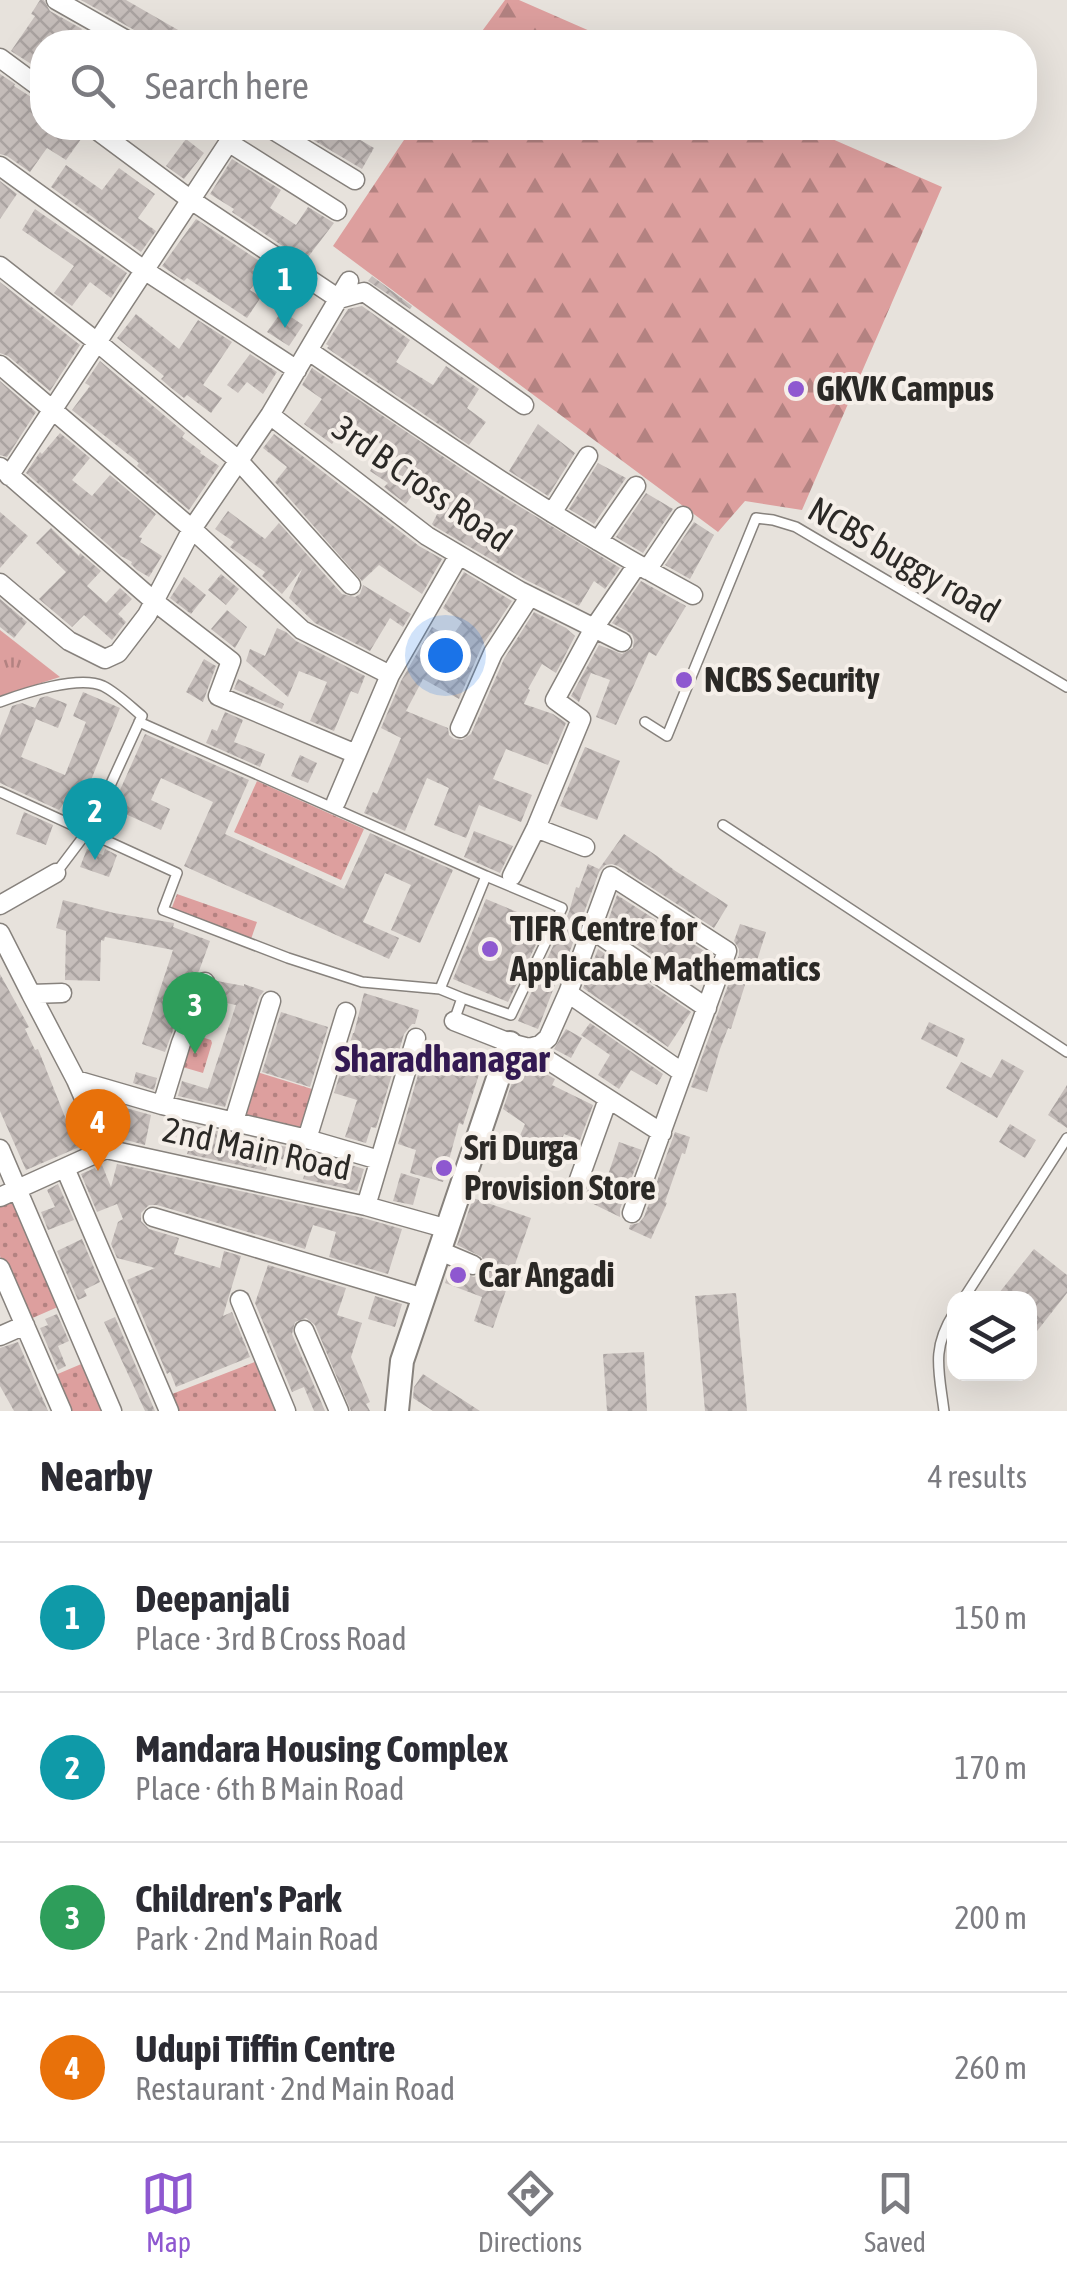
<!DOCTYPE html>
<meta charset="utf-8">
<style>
:root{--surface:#fff;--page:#f7f7f7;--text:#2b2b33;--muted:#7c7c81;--line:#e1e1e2;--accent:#8e58d0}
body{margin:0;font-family:"Asap Condensed",sans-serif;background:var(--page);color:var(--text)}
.controls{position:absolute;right:30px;bottom:30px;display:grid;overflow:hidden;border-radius:20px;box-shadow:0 10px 40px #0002}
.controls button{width:90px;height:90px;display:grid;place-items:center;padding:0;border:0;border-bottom:2px solid var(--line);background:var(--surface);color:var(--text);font:50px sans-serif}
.you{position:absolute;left:445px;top:655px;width:35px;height:35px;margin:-25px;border:8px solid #fff;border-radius:50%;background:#1a73e8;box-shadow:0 0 0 15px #1a73e833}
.badge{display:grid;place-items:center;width:65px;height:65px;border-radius:50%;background:var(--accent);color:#fff;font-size:32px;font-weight:700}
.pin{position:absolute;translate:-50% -82px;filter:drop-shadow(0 2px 5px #0008)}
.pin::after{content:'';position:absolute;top:52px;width:35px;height:30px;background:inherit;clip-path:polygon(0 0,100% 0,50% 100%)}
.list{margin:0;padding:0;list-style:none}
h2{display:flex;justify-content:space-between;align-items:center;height:130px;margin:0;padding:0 40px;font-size:42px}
h2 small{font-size:32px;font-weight:400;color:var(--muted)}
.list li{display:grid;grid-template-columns:65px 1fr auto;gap:30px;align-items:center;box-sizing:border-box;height:150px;padding:0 40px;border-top:2px solid var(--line)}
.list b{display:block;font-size:38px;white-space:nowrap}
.list p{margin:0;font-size:32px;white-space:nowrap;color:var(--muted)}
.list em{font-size:32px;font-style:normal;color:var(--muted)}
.icon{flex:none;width:55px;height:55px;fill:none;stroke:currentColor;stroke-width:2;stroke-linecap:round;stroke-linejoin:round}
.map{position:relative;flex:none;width:1067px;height:1411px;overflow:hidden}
.search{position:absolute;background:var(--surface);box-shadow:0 10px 40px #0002;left:30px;right:30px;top:30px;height:110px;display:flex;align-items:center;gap:25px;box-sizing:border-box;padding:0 35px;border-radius:40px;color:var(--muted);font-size:38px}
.sheet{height:730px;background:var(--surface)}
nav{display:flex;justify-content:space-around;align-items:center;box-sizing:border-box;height:140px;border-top:2px solid var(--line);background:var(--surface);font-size:28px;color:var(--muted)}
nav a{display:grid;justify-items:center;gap:5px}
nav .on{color:var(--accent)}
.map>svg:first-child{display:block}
.grass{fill:url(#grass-tufts)}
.forest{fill:url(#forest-firs)}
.park{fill:url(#park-dots)}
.building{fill:url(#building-cross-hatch)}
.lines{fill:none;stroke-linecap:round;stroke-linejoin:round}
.lane-casing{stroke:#87827d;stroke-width:12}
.street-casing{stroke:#87827d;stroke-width:21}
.secondary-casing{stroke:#87827d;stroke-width:26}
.lane{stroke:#fff;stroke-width:9}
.street{stroke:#fff;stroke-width:18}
.secondary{stroke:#fff;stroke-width:22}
.poi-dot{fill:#8e58d0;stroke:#f5efe9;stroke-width:4}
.labels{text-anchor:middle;stroke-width:8;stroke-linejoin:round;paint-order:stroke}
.poi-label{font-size:35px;font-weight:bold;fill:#2b2926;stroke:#f5efe9;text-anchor:start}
.street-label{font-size:35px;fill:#2b2926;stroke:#f5efe9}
.neighbourhood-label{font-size:38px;font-weight:bold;fill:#331952;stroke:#f5efe9}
</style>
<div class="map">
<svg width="1067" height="1411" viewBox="0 0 1067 1411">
<defs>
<pattern id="grass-tufts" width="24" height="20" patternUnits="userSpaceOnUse" patternTransform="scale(2.5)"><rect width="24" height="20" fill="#dd9f9e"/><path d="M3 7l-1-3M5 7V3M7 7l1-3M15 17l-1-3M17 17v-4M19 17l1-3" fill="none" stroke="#b38281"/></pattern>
<pattern id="forest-firs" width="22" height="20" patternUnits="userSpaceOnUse" patternTransform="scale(2.5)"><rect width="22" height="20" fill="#dd9f9e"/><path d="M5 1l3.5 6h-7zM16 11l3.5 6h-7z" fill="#b38281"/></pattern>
<pattern id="park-dots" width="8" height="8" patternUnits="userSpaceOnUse" patternTransform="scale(2.5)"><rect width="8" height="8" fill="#dd9f9e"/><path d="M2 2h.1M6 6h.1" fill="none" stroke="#b38281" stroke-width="1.8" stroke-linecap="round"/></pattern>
<pattern id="building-cross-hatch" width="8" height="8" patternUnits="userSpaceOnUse" patternTransform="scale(2.5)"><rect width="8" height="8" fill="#c6bebb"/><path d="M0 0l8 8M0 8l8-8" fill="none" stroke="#aaa3a1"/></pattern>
</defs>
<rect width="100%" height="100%" fill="#e7e2dc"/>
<!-- grass -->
<path class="grass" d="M0,630L60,677L0,696Z"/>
<!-- forest -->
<path class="forest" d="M505,0H519L615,42H474Z
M412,128H807L942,187L802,510L745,501L718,532L333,246Z"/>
<!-- park -->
<path class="park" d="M257,781L364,829L341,880L234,832Z
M177,894L257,922L251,939L171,910Z
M188,1033L211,1040L212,1043L203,1073L179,1066Z
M257,1072L312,1089L299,1131L243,1119Z
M15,1201L60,1306L28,1320L0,1256V1207Z
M260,1360L280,1411H179L172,1394Z
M86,1362L106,1411H67L53,1376Z"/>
<!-- building -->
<path class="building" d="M40,0H44L50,11L82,29L73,42H42V71L11,51L35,16L31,14Z
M81,0H126L199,42H142L141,37L136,31Z
M0,74L15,84L14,86L42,104V128H82L84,135L66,160L47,148L30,172L7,156L0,154Z
M293,128H340L374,148L362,169Z
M186,139L204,153L184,179L166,166Z
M232,159L281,190L270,208L296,225L308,207L334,223L305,261L232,212L234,209L210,194Z
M66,165L102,190L119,168L155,194L138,218L156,231L141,252L51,187Z
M0,181L17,194L0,219Z
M35,209L127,273L111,298L90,282L72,306L54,293L74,266L22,230Z
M196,219L267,266L250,290L261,297L247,318L187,278L184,281L162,266Z
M372,276L412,306L410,309L368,281Z
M0,282L80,345L50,391L8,356L0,353Z
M362,306L410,340L396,362L433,385L446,366L479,389L467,408L486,422L469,445L327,348L329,346L326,344L348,309Z
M282,311L303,325L289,346L267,332Z
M136,314L179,349L198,320L232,342L203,385L222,398L211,413L187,395L184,398L170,387L161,379L164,376L117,338Z
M250,354L277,372L263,394L247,382L238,393L227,385Z
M100,361L185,433L182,437L201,451L200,453L219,466L189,510L137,466L139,463L72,410L90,386L85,383Z
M312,368L491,489L620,568L605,589L594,581L579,606L526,580L434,526L432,524L448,493L425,478L406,504L384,487L388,483L370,471L385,448L370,435L349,420L332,444L304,424L322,399L302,385Z
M0,381L36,412L7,457L0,455Z
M538,424L575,453L548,496L509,471Z
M60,433L90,458L72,480L92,496L110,475L156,514L139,537L142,538L140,542L162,556L149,577L137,570L131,564L132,562L121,556L26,473L40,452L42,454Z
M274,434L419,546L442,559L422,594L379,565L362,581L275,482L287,467L263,448Z
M598,463L626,478L594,524L569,509Z
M646,493L673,509L643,553L616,537Z
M228,511L265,539L279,523L342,594L355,597L360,594L363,585L411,614L403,627L390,618L370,651L315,623L289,598L302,569L282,594L262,576L265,572L230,547L234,542L215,529Z
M0,512L28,536L0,568Z
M694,522L714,535L690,579L665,565Z
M51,528L79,556L80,553L101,571L87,586L106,603L120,588L132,599L118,614L126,622L112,640L84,615L72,627L39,599L66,572L36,543Z
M464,572L512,601L482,646L459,699L423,679L406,711L448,728L449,735L454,739L462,740L471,734L504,659L534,612L566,628L575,636L556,673L542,664L528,689L530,690L524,704L553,714L566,723L548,765L506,749L493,779L532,795L521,822L479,805L466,838L434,825L449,788L427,778L405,831L364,813L373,792L377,794L401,738L381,728L401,681L432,627L451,638L462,622L443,608Z
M221,574L239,589L226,605L208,590Z
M184,577L206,595L191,614L170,598Z
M641,581L686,606L656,656L649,652L616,725L596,717L610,680L591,673L579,702L571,696L599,645L622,654L633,648L634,640L632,634L612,623Z
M0,599L27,622L14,638L0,627Z
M227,610L247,627L235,648L211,629Z
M277,628L286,632L296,641L365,676L358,694L351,691L334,731L310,721L327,682L299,671L288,697L246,661L250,649L265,656Z
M204,659L216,666L203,702L186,692Z
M238,679L284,704L282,709L234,689Z
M83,692L120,708L83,800L76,797L72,806L64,803L59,810L0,783V736L12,706L22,703L35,708L40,698L47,696L67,704L58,728L36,719L21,757L65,775L86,722L73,716Z
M225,712L243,720L234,742L265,754L260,767L206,743L212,729L217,731Z
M145,734L249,780L225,834L344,889L370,833L453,870L420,943L391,930L411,885L385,873L363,922L399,938L389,959L184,866L213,802L161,778L151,800L170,809L161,830L112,808Z
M585,747L620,761L597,820L560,806Z
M300,755L317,763L308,783L291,776Z
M24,812L53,825L46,845L16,834Z
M474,831L513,846L500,873L464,857Z
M624,834L657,856L674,870L728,905L714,928L618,866L612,864L605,865L599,872L560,978L558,977L538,1029L518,1021L569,912L576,887L579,888L588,864L599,869Z
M87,849L103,855L105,849L117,855L109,877L80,867Z
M617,895L712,956L694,984L607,924Z
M486,899L546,924L508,1002L453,979Z
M63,900L114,913L174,923L173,927L210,941L199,971L193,977L165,1052L142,1044L173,950L105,937L104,941L101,940L100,981L65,980L66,931L56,928Z
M740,924L766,932L754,970L750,969L731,1029L728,1028L720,1049L707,1092L691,1087L739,955V949L734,941Z
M598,949L691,1012L668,1047L583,988Z
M0,974L29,1027L25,1029L35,1050L38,1049L73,1137L78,1134L84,1145L26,1170L0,1111Z
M217,981L244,986V984L264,991L259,997L225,1107L178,1096L182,1081L208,1089L236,1005L212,1000Z
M364,993L419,1010L415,1024H412L404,1034L376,1128L371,1127L366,1143L345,1137L357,1100L334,1093L353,1033H354Z
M281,1012L328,1027L310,1087L262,1072Z
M929,1022L965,1039L957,1057L921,1039Z
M590,1023L663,1074L657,1085L631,1070L619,1089L598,1075L610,1055L581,1035Z
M566,1029L582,1038L571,1058L554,1049Z
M424,1054L481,1068L463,1125L459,1123L443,1182L410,1173L416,1150L398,1144Z
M520,1059L555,1079L552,1085L593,1105L580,1140L564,1134L558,1150L536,1141L534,1147L518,1140L525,1124L503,1109Z
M1002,1059L1024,1071L997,1118L946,1088L961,1062L991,1078Z
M136,1072L157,1078L154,1090L133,1083Z
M1067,1085V1128L1048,1115Z
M112,1108L125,1112L126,1108L151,1115L145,1145L115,1137L108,1122Z
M1010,1124L1036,1140L1025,1158L999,1142Z
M195,1126L304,1151L364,1169L357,1191L303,1179L307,1166L270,1156L266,1171L187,1154Z
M675,1132L690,1137L685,1154L682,1153L665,1202L667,1203L651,1239L629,1229L630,1225L639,1223L644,1217Z
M619,1142L642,1150L620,1209V1217L579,1197L588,1190L594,1175L606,1181Z
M117,1164L363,1218L402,1229L388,1274L329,1257L336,1232L313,1225L305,1249L157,1205H149L141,1213V1221L149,1229L179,1238L174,1254L220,1268L224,1251L241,1256L223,1316L232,1312L250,1357L176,1387L170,1372L167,1374L127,1280L155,1268L117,1258L111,1244L118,1222L123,1219L117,1204L97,1212L81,1174L95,1168L96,1170L102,1165L111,1187Z
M401,1173L420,1179L413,1205L393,1201Z
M58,1184L74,1220L48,1230L41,1212L55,1207L47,1190Z
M473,1198L531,1218L493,1328L474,1321L482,1297L445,1283L450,1269L474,1277L480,1275L485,1269L482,1257L457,1245Z
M82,1239L100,1282L84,1290L87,1296L78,1300L57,1251Z
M1034,1249L1067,1275V1293L1030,1340V1298H995Z
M268,1265L346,1288L337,1315L362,1323L351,1357L370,1402L366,1404L370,1411H351L315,1325L306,1318L295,1322L292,1334L325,1411H314L304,1387L292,1392L255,1303Z
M736,1293L747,1411H705L695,1296Z
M375,1296L402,1304L395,1327L368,1319Z
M57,1314L69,1341L58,1346L66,1366L58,1370L40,1328L48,1325L45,1319Z
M115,1317L155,1411H145L104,1322Z
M18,1342L48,1411H14L0,1386V1348Z
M644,1352L647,1411H607L603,1354Z
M423,1374L480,1411H433L413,1398L414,1387Z"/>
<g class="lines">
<!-- lane casing -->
<g class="lane-casing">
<path id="lane" d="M0,702C24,693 79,675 103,686C117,693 130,706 142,716L97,814L87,832L56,873
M139,722L486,876
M645,722L667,736L756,518L773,520L796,527L1067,687
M0,792L177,873L163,910L288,958L362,982L440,989
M723,825L1067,1052
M454,1021L462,998L440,989L486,876L562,908L511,1015L462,998
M964,1298L1067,1138
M944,1411C939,1371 931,1349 954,1313"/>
</g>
<!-- street casing -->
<g class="street-casing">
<path id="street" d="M56,0L130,42
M0,58L42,89
M94,128L191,200L339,299L364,292L524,405
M270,128L355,180
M228,142L337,211
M0,166L144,270L297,370
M0,266L97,342L238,460L351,585
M309,351C434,437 559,523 693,595
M0,365L192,529L302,630L390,675
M270,415L427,536L520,591L622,642
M0,467L155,602L231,661L218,696L356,754
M9,476L238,128
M552,513L588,456
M598,541L636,486
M647,570L683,516
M0,583L69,641L105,659L118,653L147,615L192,529L270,415L349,281
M460,728L493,653L530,596
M336,802L390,675L459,555
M536,828L585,847
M512,876L536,828L581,719L555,700L594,628L637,565
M0,905L56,873
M591,929L707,1008
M0,933L31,994
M205,982L181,1043L162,1105L307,1139L379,1160
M62,993L31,994L76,1080L106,1149
M568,993L683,1073
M454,1021L510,1043L529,1048L540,1045L548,1038L568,993L611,876L727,951L632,1213
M529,1048L662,1133
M76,1080L162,1105
M234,1121L271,1001
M307,1139L346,1012
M0,1149L112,1411
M65,1168L169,1411
M577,1185L608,1099
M0,1197L106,1149L366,1206L448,1229
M366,1206L416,1038
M153,1217L424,1298
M440,1251L473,1265
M0,1268L62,1411
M240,1300L286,1411
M304,1330L339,1411
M0,1336L25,1325"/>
</g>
<!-- secondary casing -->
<g class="secondary-casing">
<path id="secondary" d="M397,1411L402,1361L510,1043"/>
</g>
<!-- lane -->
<use href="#lane" class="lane"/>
<!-- street -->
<use href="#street" class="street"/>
<!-- secondary -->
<use href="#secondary" class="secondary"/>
</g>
<!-- markers -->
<g class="poi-dot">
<circle cx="796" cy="389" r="10"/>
<circle cx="684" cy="680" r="10"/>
<circle cx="490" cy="949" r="10"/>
<circle cx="444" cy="1168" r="10"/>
<circle cx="458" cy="1275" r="10"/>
</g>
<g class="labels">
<!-- poi labels -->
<g class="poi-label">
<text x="816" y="401">GKVK Campus</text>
<text x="704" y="692">NCBS Security</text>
<text x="510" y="941">TIFR Centre for<tspan x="510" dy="40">Applicable Mathematics</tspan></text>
<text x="464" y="1160">Sri Durga<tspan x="464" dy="40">Provision Store</tspan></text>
<text x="478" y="1287">Car Angadi</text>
</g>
<!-- street labels -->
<g class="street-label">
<text transform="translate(422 484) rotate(35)" y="12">3rd B Cross Road</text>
<text transform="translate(904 560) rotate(30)" y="12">NCBS buggy road</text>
<text transform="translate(257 1149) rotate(12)" y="12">2nd Main Road</text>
</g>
<!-- neighbourhood labels -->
<g class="neighbourhood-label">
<text x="442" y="1072">Sharadhanagar</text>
</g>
</g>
</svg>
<div class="controls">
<button><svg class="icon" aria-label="layers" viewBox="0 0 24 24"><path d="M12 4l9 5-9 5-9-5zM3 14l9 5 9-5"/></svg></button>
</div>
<div class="you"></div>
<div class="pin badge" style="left:285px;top:328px;background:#0f9aa8">1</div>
<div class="pin badge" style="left:95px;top:860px;background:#0f9aa8">2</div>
<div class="pin badge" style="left:195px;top:1054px;background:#2e9e5b">3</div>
<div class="pin badge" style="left:98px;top:1171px;background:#e8710a">4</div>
<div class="search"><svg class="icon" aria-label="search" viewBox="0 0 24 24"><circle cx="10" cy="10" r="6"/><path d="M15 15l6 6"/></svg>Search here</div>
</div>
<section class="sheet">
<h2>Nearby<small>4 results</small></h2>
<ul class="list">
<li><span class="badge" style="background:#0f9aa8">1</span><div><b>Deepanjali</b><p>Place · 3rd B Cross Road</p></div><em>150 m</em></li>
<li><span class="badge" style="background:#0f9aa8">2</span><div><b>Mandara Housing Complex</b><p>Place · 6th B Main Road</p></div><em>170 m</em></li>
<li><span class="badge" style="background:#2e9e5b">3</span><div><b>Children's Park</b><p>Park · 2nd Main Road</p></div><em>200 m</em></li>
<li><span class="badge" style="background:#e8710a">4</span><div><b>Udupi Tiffin Centre</b><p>Restaurant · 2nd Main Road</p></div><em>260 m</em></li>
</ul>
</section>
<nav>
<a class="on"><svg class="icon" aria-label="map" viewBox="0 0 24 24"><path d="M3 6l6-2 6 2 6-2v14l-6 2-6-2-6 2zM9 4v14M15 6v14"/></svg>Map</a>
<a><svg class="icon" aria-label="directions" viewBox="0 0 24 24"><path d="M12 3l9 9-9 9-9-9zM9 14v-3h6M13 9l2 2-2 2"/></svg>Directions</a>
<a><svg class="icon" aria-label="saved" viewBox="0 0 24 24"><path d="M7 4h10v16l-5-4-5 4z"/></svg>Saved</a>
</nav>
